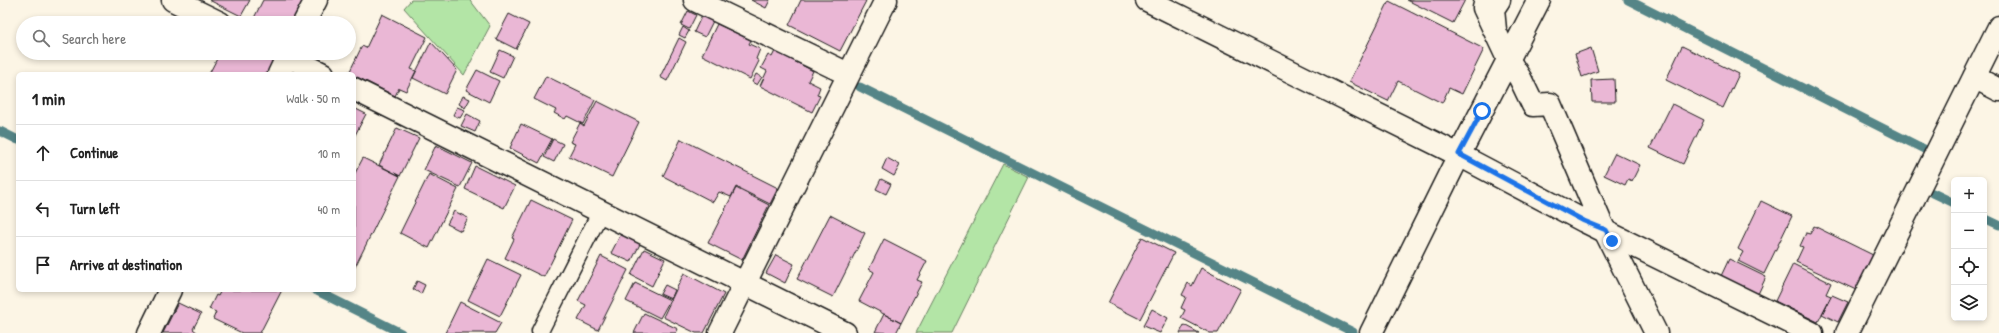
<!DOCTYPE html>
<meta charset="utf-8">
<style>
:root{--surface:#fff;--page:#f6f6f6;--text:#222;--muted:#767676;--line:#e0e0e0}
body{margin:0;font-family:"Patrick Hand",sans-serif;background:var(--page);color:var(--text)}
.controls{position:absolute;right:12px;bottom:12px;display:grid;overflow:hidden;border-radius:6px;box-shadow:0 2px 6px #0003}
.controls button{width:36px;height:36px;display:grid;place-items:center;padding:0;border:0;border-bottom:1px solid var(--line);background:var(--surface);color:var(--text);font:20px sans-serif}
.stop{position:absolute;width:12px;height:12px;margin:-9px;border:3px solid #1a73e8;border-radius:50%;background:#fff}
.stop.end{background:#1a73e8;border-color:#fff;box-shadow:0 1px 4px #0008}
.list{margin:0;padding:0;list-style:none}
h2{display:flex;justify-content:space-between;align-items:center;height:52px;margin:0;padding:0 16px;font-size:17px}
h2 small{font-size:13px;font-weight:400;color:var(--muted)}
.list li{display:grid;grid-template-columns:26px 1fr auto;gap:12px;align-items:center;box-sizing:border-box;height:56px;padding:0 16px;border-top:1px solid var(--line)}
.list b{display:block;font-size:15px;white-space:nowrap}
.list em{font-size:13px;font-style:normal;color:var(--muted)}
.icon{flex:none;width:22px;height:22px;fill:none;stroke:currentColor;stroke-width:2;stroke-linecap:round;stroke-linejoin:round}
.map{position:relative;flex:none;width:1999px;height:333px;overflow:hidden}
.search{position:absolute;background:var(--surface);box-shadow:0 2px 6px #0003;left:16px;top:16px;width:340px;height:44px;display:flex;align-items:center;gap:10px;box-sizing:border-box;padding:0 14px;border-radius:22px;color:var(--muted);font-size:15px}
.panel{position:absolute;background:var(--surface);box-shadow:0 2px 6px #0003;left:16px;top:72px;width:340px;height:220px;border-radius:6px}
.map>svg:first-child{display:block}
.green{fill:#b3e5a6;stroke:#688061}
.lines{fill:none;stroke-linecap:round;stroke-linejoin:round}
.stream{stroke:#548587;stroke-width:9}
.building{fill:#eab7d5;stroke:#1c1c1c}
.service-casing{stroke:#1c1c1c;stroke-width:19}
.pedestrian-casing{stroke:#1c1c1c;stroke-width:25}
.minor-casing{stroke:#1c1c1c;stroke-width:25}
.tertiary-casing{stroke:#1c1c1c;stroke-width:25}
.service{stroke:#fcf5e5;stroke-width:16}
.pedestrian{stroke:#fcf5e5;stroke-width:22}
.minor{stroke:#fcf5e5;stroke-width:22}
.tertiary{stroke:#fcf5e5;stroke-width:22}
.route{stroke:#1a73e8;stroke-width:5}
</style>
<div class="map">
<svg width="1999" height="333" viewBox="0 0 1999 333">
<rect width="100%" height="100%" fill="#fcf5e5"/>
<filter id="ink" filterUnits="userSpaceOnUse"><feTurbulence type="fractalNoise" baseFrequency=".025" numOctaves="2"/><feDisplacementMap in="SourceGraphic" scale="8" xChannelSelector="R" yChannelSelector="G"/><feConvolveMatrix kernelMatrix="1 2 1 2 8 2 1 2 1" color-interpolation-filters="sRGB"/></filter>
<g filter="url(#ink)">
<!-- green -->
<path class="green" d="M411,0H470L490,26L464,75L404,8Z
M1003,164L1029,177L952,333H916Z"/>
<g class="lines">
<!-- stream -->
<path class="stream" d="M1628,0L1926,150
M860,87L1353,332
M0,131L18,140
M1933,193L1954,203
M1984,218L1999,225
M315,290L401,333"/>
</g>
<!-- building -->
<path class="building" d="M209,0H250L241,16Z
M263,0H304L292,23H260L253,20Z
M751,0H770L766,8Z
M801,0H864L866,1L840,51L789,25Z
M1407,0H1465L1453,23Z
M1389,1L1484,49L1462,94L1449,88L1442,103L1398,81L1388,101L1349,82Z
M688,11L696,15L689,29L681,25Z
M382,14L427,37L411,69L416,71L406,91L399,88L395,96L349,73L362,46L366,48Z
M509,14L529,24L516,49L496,39Z
M702,15L713,21L705,37L694,32Z
M717,24L751,40L749,44L760,49L756,59L759,61L750,79L702,55Z
M683,27L689,31L685,38L679,35Z
M679,38L686,42L667,81L660,77Z
M431,42L457,70L445,94L413,78Z
M1682,46L1739,74L1723,108L1666,80Z
M1591,48L1598,71L1582,77L1575,54Z
M500,50L513,56L503,78L490,72Z
M775,51L813,71L808,81L820,87L817,95L820,96L812,112L760,86L767,71L761,68L768,55L772,57Z
M220,53H261L275,60L268,74H209Z
M477,70L499,81L489,102L466,90Z
M756,74L762,77L757,85L752,82Z
M546,76L595,100L583,124L567,116L565,119L554,113L556,110L534,99Z
M1614,79L1615,102H1592L1591,80Z
M463,96L470,99L465,108L459,104Z
M597,101L639,122L612,177L569,156L575,144L570,142L580,123L584,126Z
M1672,104L1704,120L1683,164L1650,148Z
M457,107L465,110L460,118L453,115Z
M354,108L366,114L354,137Z
M467,114L480,121L475,132L461,126Z
M521,124L552,139L539,163L510,148Z
M397,128L419,138L400,176L379,165Z
M553,139L563,144L554,162L544,157Z
M681,139L778,188L770,204L736,187L731,197L719,192L713,202L663,176Z
M436,145L472,163L460,187L424,170Z
M1615,153L1640,165L1632,181L1628,179L1625,185L1604,175Z
M363,158L400,176L354,269V175Z
M887,158L900,165L894,176L882,169Z
M475,166L515,186L504,208L465,189Z
M429,174L458,189L429,248L400,233Z
M881,179L891,184L886,194L876,189Z
M736,188L769,205L742,260L708,243Z
M531,200L572,220L544,277L505,258L514,239L512,238Z
M1761,201L1792,216L1764,274L1738,261L1743,252L1738,249Z
M454,211L468,218L461,231L447,224Z
M830,215L865,233L833,297L797,279Z
M1814,226L1873,255L1856,290L1796,262L1803,247L1800,246L1806,233L1810,234Z
M622,232L641,242L631,262L611,253Z
M1142,237L1174,253L1140,319L1108,303Z
M884,239L927,261L917,280L922,282L901,323L859,301L874,272L869,269Z
M644,249L665,259L652,286L631,275Z
M776,255L794,264L785,283L766,273Z
M601,256L628,270L598,330L578,320L586,305L578,301Z
M488,259L521,275L500,316L468,300Z
M1729,259L1766,277L1758,294L1721,276Z
M1793,264L1831,283L1826,294L1831,296L1818,322L1775,301Z
M1201,268L1241,289L1218,333H1210L1181,318L1185,310L1181,308L1186,297L1182,295L1188,283L1192,286Z
M684,273L724,294L704,333H696L663,317Z
M417,281L425,285L421,294L413,289Z
M635,283L670,300L660,318L626,301Z
M665,285L675,290L671,299L660,294Z
M221,290H282L260,333H242L213,319L216,312L209,309L216,295L218,296Z
M1832,295L1848,302L1838,322L1822,314Z
M460,302L501,323L495,333H445Z
M178,303L201,314L193,329L198,333H163Z
M1152,309L1168,318L1160,333L1143,326Z
M644,313L678,329L676,333H634Z
M884,314L901,323L896,333L875,332Z
M1184,325L1199,333H1180Z"/>
<g class="lines">
<!-- service casing -->
<g class="service-casing">
<path id="service" d="M540,331L601,211"/>
</g>
<!-- pedestrian casing -->
<g class="pedestrian-casing">
<path id="pedestrian" d="M1495,30L1493,9L1499,0
M1509,61L1520,78L1533,105L1550,104L1601,223L1656,333"/>
</g>
<!-- minor casing -->
<g class="minor-casing">
<path id="minor" d="M173,0L220,23
M695,0L848,74
M1147,0L1459,155L1584,221L1812,333
M1486,0L1484,8L1509,61
M304,23L316,0
M281,53L323,74
M279,74L289,53
M1974,77L1999,90
M354,89L845,333
M149,333L170,290
M720,333L886,0
M1847,333L1999,27"/>
</g>
<!-- tertiary casing -->
<g class="tertiary-casing">
<path id="tertiary" d="M1371,333L1459,155L1539,0"/>
</g>
<!-- service -->
<use href="#service" class="service"/>
<!-- pedestrian -->
<use href="#pedestrian" class="pedestrian"/>
<!-- minor -->
<use href="#minor" class="minor"/>
<!-- tertiary -->
<use href="#tertiary" class="tertiary"/>
</g>
</g>
<g class="lines" filter="url(#ink)">
<!-- route -->
<path class="route" d="M1482,111L1459,154L1584,221L1606,230L1612,241"/>
</g>
</svg>
<div class="controls">
<button>+</button>
<button>−</button>
<button><svg class="icon" aria-label="locate" viewBox="0 0 24 24"><circle cx="12" cy="12" r="6"/><path d="M12 2v4M12 18v4M2 12h4M18 12h4"/></svg></button>
<button><svg class="icon" aria-label="layers" viewBox="0 0 24 24"><path d="M12 4l9 5-9 5-9-5zM3 14l9 5 9-5"/></svg></button>
</div>
<div class="stop" style="left:1482px;top:111px"></div>
<div class="stop end" style="left:1612px;top:241px"></div>
<div class="search"><svg class="icon" aria-label="search" viewBox="0 0 24 24"><circle cx="10" cy="10" r="6"/><path d="M15 15l6 6"/></svg>Search here</div>
<section class="panel">
<h2>1 min<small>Walk · 50 m</small></h2>
<ul class="list">
<li><svg class="icon" aria-label="ahead" viewBox="0 0 24 24"><path d="M12 20V5M6 11l6-6 6 6"/></svg><div><b>Continue</b></div><em>10 m</em></li>
<li><svg class="icon" aria-label="left" viewBox="0 0 24 24"><path d="M17 20v-9H6M10 6l-5 5 5 5"/></svg><div><b>Turn left</b></div><em>40 m</em></li>
<li><svg class="icon" aria-label="arrive" viewBox="0 0 24 24"><path d="M6 21V4h12l-3 4 3 4H6"/></svg><div><b>Arrive at destination</b></div></li>
</ul>
</section>
</div>
